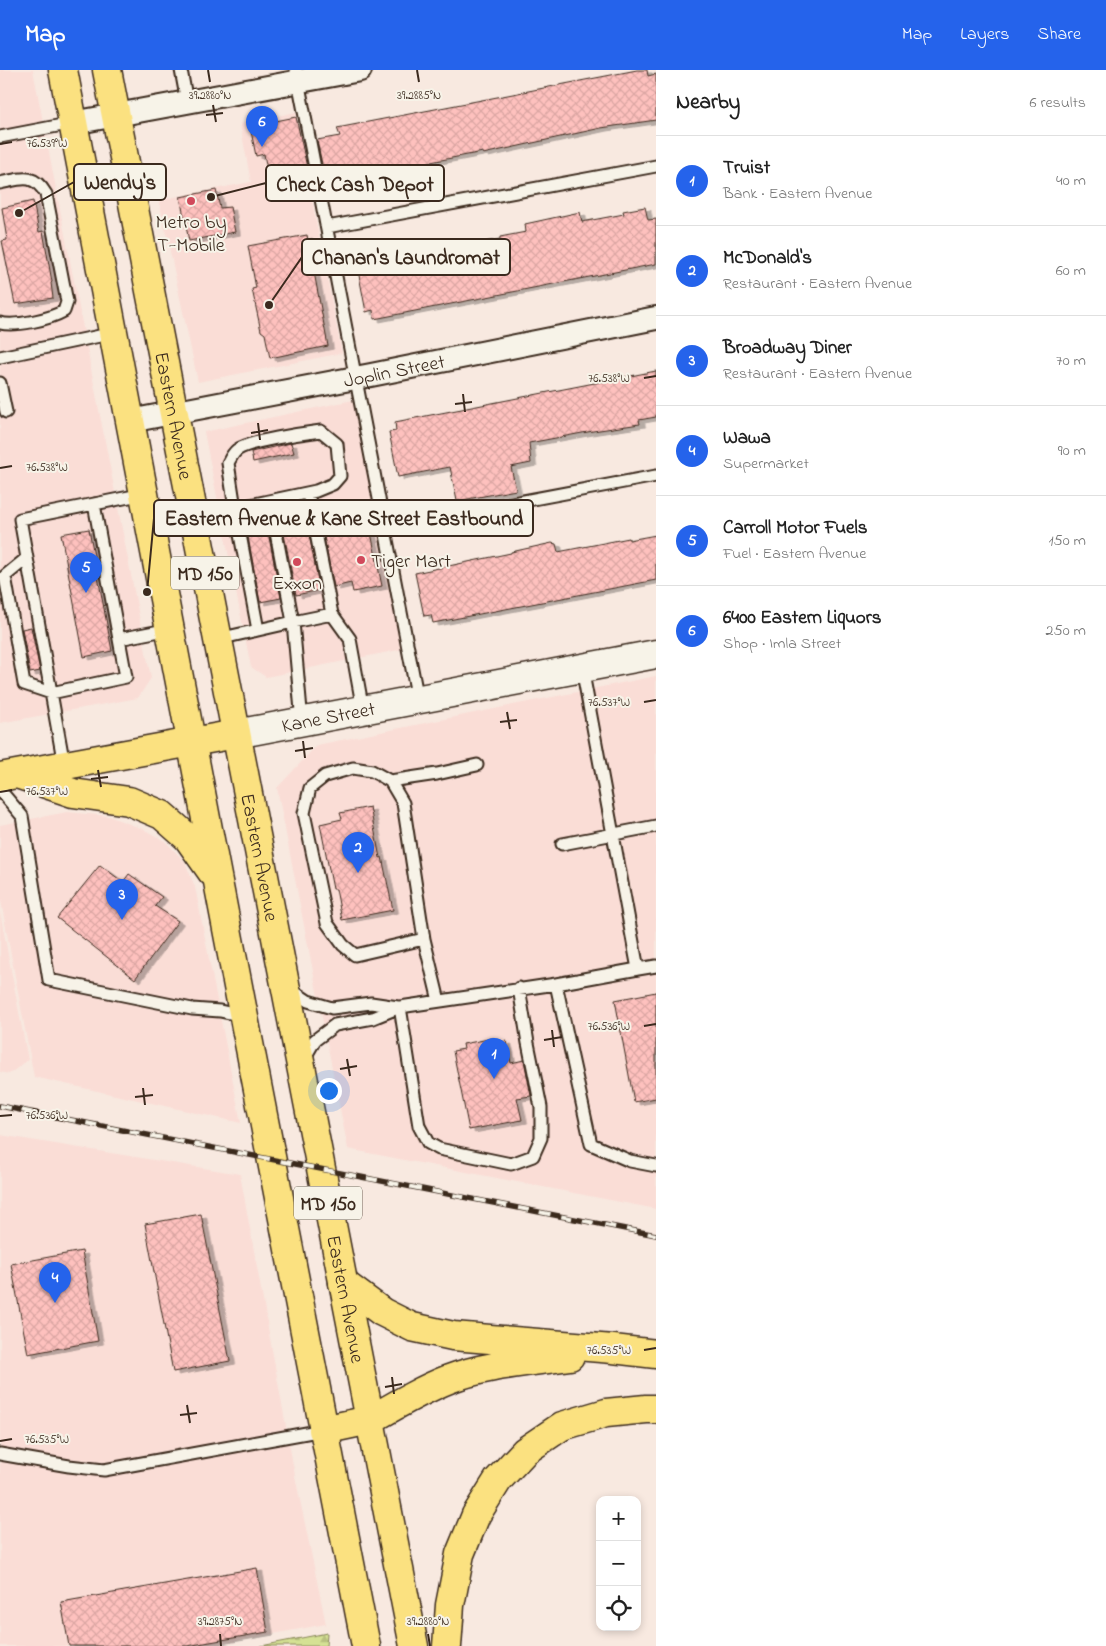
<!DOCTYPE html>
<meta charset="utf-8">
<style>
:root{--surface:#fff;--page:#f6f6f6;--text:#222;--muted:#767676;--line:#e0e0e0;--accent:#2563eb}
body{margin:0;font-family:"Indie Flower",sans-serif;background:var(--page);color:var(--text)}
.controls{position:absolute;right:15px;bottom:15px;display:grid;overflow:hidden;border-radius:10px;box-shadow:0 2px 8px #0003}
.controls button{width:45px;height:45px;display:grid;place-items:center;padding:0;border:0;border-bottom:1px solid var(--line);background:var(--surface);color:var(--text);font:25px sans-serif}
.you{position:absolute;left:328px;top:1020px;width:18px;height:18px;margin:-12px;border:4px solid #fff;border-radius:50%;background:#1a73e8;box-shadow:0 0 0 8px #1a73e833}
.badge{display:grid;place-items:center;width:32px;height:32px;border-radius:50%;background:var(--accent);color:#fff;font-size:16px;font-weight:700}
.pin{position:absolute;translate:-50% -41px;filter:drop-shadow(0 1px 2px #0008)}
.pin::after{content:'';position:absolute;top:26px;width:18px;height:15px;background:inherit;clip-path:polygon(0 0,100% 0,50% 100%)}
.list{margin:0;padding:0;list-style:none}
h2{display:flex;justify-content:space-between;align-items:center;height:65px;margin:0;padding:0 20px;font-size:21px}
h2 small{font-size:16px;font-weight:400;color:var(--muted)}
.list li{display:grid;grid-template-columns:32px 1fr auto;gap:15px;align-items:center;box-sizing:border-box;height:90px;padding:0 20px;border-top:1px solid var(--line)}
.list b{display:block;font-size:19px;white-space:nowrap}
.list p{margin:0;font-size:16px;white-space:nowrap;color:var(--muted)}
.list em{font-size:16px;font-style:normal;color:var(--muted)}
.icon{flex:none;width:28px;height:28px;fill:none;stroke:currentColor;stroke-width:2;stroke-linecap:round;stroke-linejoin:round}
.map{position:relative;flex:none;width:656px;height:1576px;overflow:hidden}
header{display:flex;align-items:center;gap:30px;box-sizing:border-box;height:70px;padding:0 25px;background:var(--accent);color:#fff}
header strong{font-size:24px}
nav{display:flex;gap:28px;margin-inline-start:auto;font-size:18px}
main{display:flex}
aside{flex:1;background:var(--surface)}
.map>svg:first-child{display:block}
.built{fill:#faddd6}
.forest{fill:url(#forest-firs);stroke:#888659}
.building{fill:url(#building-cross-hatch);stroke:#3b2a1e;filter:url(#shadow)}
.lines{fill:none;stroke-linecap:round;stroke-linejoin:round}
.lane-casing{stroke:#3b2a1e;stroke-width:15}
.street-casing{stroke:#3b2a1e;stroke-width:26}
.secondary-casing{stroke:#3b2a1e;stroke-width:31}
.primary-casing{stroke:#3b2a1e;stroke-width:31}
.highway-casing{stroke:#3b2a1e;stroke-width:31}
.lane{stroke:#f7f3e8;stroke-width:11}
.street{stroke:#f7f3e8;stroke-width:22}
.secondary{stroke:#f7f3e8;stroke-width:28}
.primary{stroke:#fbe180;stroke-width:28}
.highway{stroke:#fbe180;stroke-width:28}
.rail-casing{stroke:#3b2a1e;stroke-width:5.5}
.rail{stroke:#f7f3e8;stroke-width:4;stroke-dasharray:11;stroke-linecap:butt}
.ticks{fill:none;stroke:#3b2a1e;stroke-width:2}
.poi-dot{fill:#d1495b;stroke:#f7f3e8;stroke-width:2}
.labels{text-anchor:middle;stroke-width:4;stroke-linejoin:round;paint-order:stroke}
.shield{fill:#f7f3e8;stroke:#73665b;stroke-width:1}
.shield-label{font-size:19px;font-weight:bold;fill:#3b2a1e}
.poi-label{font-size:20px;fill:#3b2a1e;stroke:#f7f3e8}
.street-label{font-size:20px;fill:#3b2a1e;stroke:#f7f3e8}
.ticks-label{font-size:12px;text-anchor:middle;fill:#3b2a1e;stroke:#f7f3e8;stroke-width:4;stroke-linejoin:round;paint-order:stroke}
.leader{fill:none;stroke:#3b2a1e;stroke-width:2}
.callout-dot{fill:#3b2a1e;stroke:#f7f3e8;stroke-width:2}
.callout{fill:#f7f3e8;stroke:#3b2a1e;stroke-width:2}
.callout-label{font-size:21px;text-anchor:middle;font-weight:bold;fill:#3b2a1e}
</style>
<header>
<strong>Map</strong>
<nav><a>Map</a><a>Layers</a><a>Share</a></nav>
</header>
<main>
<div class="map">
<svg width="656" height="1576" viewBox="0 0 656 1576">
<defs>
<pattern id="forest-firs" width="22" height="20" patternUnits="userSpaceOnUse" patternTransform="scale(1.25)"><rect width="22" height="20" fill="#d5e194"/><path d="M5 1l3.5 6h-7zM16 11l3.5 6h-7z" fill="#b8c17f"/></pattern>
<pattern id="building-cross-hatch" width="8" height="8" patternUnits="userSpaceOnUse" patternTransform="scale(1.25)"><rect width="8" height="8" fill="#fec1be"/><path d="M0 0l8 8M0 8l8-8" fill="none" stroke="#dba6a3"/></pattern>
<filter id="shadow"><feDropShadow dx="5.5" dy="3" stdDeviation="0" flood-color="#0004"/></filter>
</defs>
<rect width="100%" height="100%" fill="#f8e9e0"/>
<filter id="ink" filterUnits="userSpaceOnUse"><feTurbulence type="fractalNoise" baseFrequency=".02" numOctaves="2"/><feDisplacementMap in="SourceGraphic" scale="10" xChannelSelector="R" yChannelSelector="G"/><feConvolveMatrix kernelMatrix="1 2 1 2 8 2 1 2 1" color-interpolation-filters="sRGB"/></filter>
<g filter="url(#ink)">
<!-- built -->
<path class="built" d="M0,0H33L151,608L138,628L0,653Z
M296,42L315,146L342,283L198,312L159,130L251,112L240,54Z
M353,330L403,579L266,607L251,597L204,362Z
M656,606V1139L348,1079L277,718L317,675Z
M67,742L108,746L143,759L165,771L185,792L195,817L241,1053L34,1007L0,826V755Z
M0,842L28,990L9,1004L0,1002Z
M0,1065L240,1104L296,1411L326,1554L210,1576H0Z"/>
<!-- forest -->
<path class="forest" d="M327,1563L326,1576H261Z"/>
<!-- building -->
<path class="building" d="M637,0H647L648,6L656,4V50L601,58L483,84V82L342,109L337,96L323,99L317,70L340,66L337,58Z
M296,47L308,102L273,109L271,99L267,100L264,84L256,86L250,56Z
M216,120L220,138L230,137L235,162L189,171L180,127Z
M33,131L39,162L43,161L52,212L51,213L53,228L15,234L2,171L7,170L2,138Z
M645,137L648,150L656,149V194L374,249L373,240L366,242L357,195L500,169V167L526,162L525,154L580,142L582,152L624,144L623,141Z
M307,165L328,276L270,288L265,264L261,261L252,219L256,218L248,176Z
M656,301V347L639,350L640,354L593,361L529,373L531,393L511,397L516,420L457,431L450,397L398,407L389,362L396,361L395,352Z
M291,373L294,383L253,392L251,382Z
M305,444L320,520L296,525L281,449Z
M266,452L281,528L260,532L246,456Z
M369,453L382,516L353,522L351,513L334,517L323,462Z
M89,459L112,581L84,587L61,464Z
M656,465V510L433,553L431,545L424,546L415,503L511,483V482L552,473L556,474L558,482L629,468V470Z
M31,557L40,601L30,603L22,559Z
M370,737L380,788L382,787L393,840L342,850L336,819H333L320,754L342,749L340,743Z
M100,795L123,812L129,804L162,827L155,836L178,851L135,909L57,848Z
M656,922V1028L634,1032L615,930Z
M494,968L495,974L506,971L511,993L524,990L531,1026L517,1028L522,1050L469,1060L453,981L464,979L463,974Z
M201,1144L230,1291L173,1302L145,1154Z
M82,1181L98,1271L28,1284L11,1194Z
M257,1498L268,1562L187,1576H69L61,1532Z"/>
<g class="lines">
<!-- lane casing -->
<g class="lane-casing">
<path id="lane" d="M181,0L187,32
M296,0L418,630
M0,67L73,53
M0,113C21,109 33,102 46,124L67,232L64,241C50,249 16,257 0,253
M327,157L656,96
M0,287L114,263
M0,313L6,342
M194,447L316,421L333,414L340,406L337,374L321,361C305,363 248,371 237,380C233,383 230,389 228,393L235,438L258,560L218,569
M385,457L656,406
M27,488L5,506L24,614L51,623L126,607L94,434
M332,544L350,569L363,640
M258,560L293,552L270,431
M119,569L170,559
M302,652L293,552L332,544L308,423
M64,695L20,449L144,424
M353,698L372,701L390,711L403,733L424,869L355,885L343,875L327,853L304,743L310,718L325,706Z
M390,711L437,704L477,695
M0,720L22,746L49,910L192,939L220,941L243,946
M562,774L656,756
M424,869L439,931
M638,899L656,896
M556,914L638,899L582,598
M290,919L308,931L332,938L371,933L398,937
M400,937L419,1056L428,1073L439,1079L511,1094L533,1086L541,1068V1037L528,973L519,918
M304,989L315,970L335,955L373,948L400,937L556,914L591,1074L630,1091L656,1096
M0,1384L69,1396L104,1400L323,1360"/>
</g>
<!-- street casing -->
<g class="street-casing">
<g id="street">
<path d="M73,53L360,0"/>
<path id="s1" d="M130,351L371,305L656,248"/>
</g>
</g>
<!-- secondary casing -->
<g class="secondary-casing">
<g id="secondary">
<path id="s2" d="M236,664L656,584"/>
</g>
</g>
<!-- primary casing -->
<g class="primary-casing">
<g id="primary">
<path d="M63,0L241,932L366,1576"/>
<path id="s3" d="M107,0L414,1576"/>
<path d="M20,705L73,723L129,731L162,745L188,768L212,802"/>
<path d="M0,707L236,664"/>
<path d="M323,1360L370,1350"/>
</g>
</g>
<!-- highway casing -->
<g class="highway-casing">
<path id="highway" d="M343,1213L382,1242L412,1257L453,1266L613,1279L656,1284
M370,1350C396,1335 421,1320 449,1309C484,1295 532,1292 570,1286
M447,1576L450,1535L460,1484L476,1445L498,1410L525,1381L562,1356L606,1343L646,1339H656"/>
</g>
<!-- lane -->
<use href="#lane" class="lane"/>
<!-- street -->
<use href="#street" class="street"/>
<!-- secondary -->
<use href="#secondary" class="secondary"/>
<!-- primary -->
<use href="#primary" class="primary"/>
<!-- highway -->
<use href="#highway" class="highway"/>
<!-- rail casing -->
<g class="rail-casing">
<path id="rail" d="M0,1036L656,1165"/>
</g>
<!-- rail -->
<use href="#rail" class="rail"/>
</g>
</g>
<!-- ticks -->
<path class="ticks" d="M208,0L210,12M417,0L419,12M213,35L216,52M206,45L223,43M0,74L12,72M644,308L656,306M463,324L465,342M455,334L472,332M258,353L260,370M251,363L268,360M0,398L12,396M644,632L656,630M507,642L510,659M500,652L517,650M303,671L305,688M295,681L313,678M98,700L101,717M91,709L108,707M0,722L12,720M644,956L656,954M552,960L554,977M544,970L562,967M347,989L350,1006M340,999L357,996M143,1018L145,1035M135,1027L153,1025M0,1046L12,1045M644,1280L656,1278M392,1307L394,1324M385,1317L402,1314M187,1335L190,1353M180,1345L197,1343M0,1371L12,1369M220,1564L221,1576M428,1564L430,1576"/>
<!-- markers -->
<g class="poi-dot">
<circle cx="191" cy="131" r="5"/>
<circle cx="361" cy="490" r="5"/>
<circle cx="297" cy="492" r="5"/>
</g>
<g class="labels">
<!-- shield labels -->
<g class="shield">
<rect x="171" y="486.5" width="68" height="33" rx="4"/>
<rect x="294" y="1116.5" width="68" height="33" rx="4"/>
</g>
<g class="shield-label">
<text x="205" y="510">MD 150</text>
<text x="328" y="1140">MD 150</text>
</g>
<!-- poi labels -->
<g class="poi-label">
<text x="191" y="158">Metro by<tspan x="191" dy="23">T-Mobile</tspan></text>
<text x="371" y="497" text-anchor="start">Tiger Mart</text>
<text x="297" y="519">Exxon</text>
</g>
<!-- street labels -->
<g class="street-label">
<text dy="7" stroke="none"><textPath href="#s1" startOffset="269">Joplin Street</textPath></text>
<text dy="7" stroke="none"><textPath href="#s3" startOffset="352">Eastern Avenue</textPath></text>
<text dy="7" stroke="none"><textPath href="#s2" startOffset="94">Kane Street</textPath></text>
<text dy="7" stroke="none"><textPath href="#s3" startOffset="802">Eastern Avenue</textPath></text>
<text dy="7" stroke="none"><textPath href="#s3" startOffset="1252">Eastern Avenue</textPath></text>
</g>
</g>
<g class="ticks-label">
<text x="210" y="29">39.2880°N</text>
<text x="419" y="29">39.2885°N</text>
<text x="47" y="77">76.539°W</text>
<text x="609" y="312">76.538°W</text>
<text x="47" y="401">76.538°W</text>
<text x="609" y="636">76.537°W</text>
<text x="47" y="725">76.537°W</text>
<text x="609" y="960">76.536°W</text>
<text x="47" y="1049">76.536°W</text>
<text x="609" y="1284">76.535°W</text>
<text x="47" y="1373">76.535°W</text>
<text x="220" y="1555">39.2875°N</text>
<text x="428" y="1555">39.2880°N</text>
</g>
<!-- callouts -->
<path class="leader" d="M19 143L74 112M211 127L266 113M269 235L302 187M147 522L154 448"/>
<g class="callout-dot">
<circle cx="19" cy="143" r="5"/>
<circle cx="211" cy="127" r="5"/>
<circle cx="269" cy="235" r="5"/>
<circle cx="147" cy="522" r="5"/>
</g>
<g class="callout">
<rect x="74" y="94" width="92" height="36" rx="5"/>
<rect x="266" y="95" width="178" height="36" rx="5"/>
<rect x="302" y="169" width="208" height="36" rx="5"/>
<rect x="154" y="430" width="379" height="36" rx="5"/>
</g>
<g class="callout-label">
<text x="120" y="119">Wendy's</text>
<text x="355" y="121">Check Cash Depot</text>
<text x="406" y="194">Chanan's Laundromat</text>
<text x="344" y="455">Eastern Avenue &amp; Kane Street Eastbound</text>
</g>
</svg>
<div class="controls">
<button>+</button>
<button>−</button>
<button><svg class="icon" aria-label="locate" viewBox="0 0 24 24"><circle cx="12" cy="12" r="6"/><path d="M12 2v4M12 18v4M2 12h4M18 12h4"/></svg></button>
</div>
<div class="you"></div>
<div class="pin badge" style="left:494px;top:1009px">1</div>
<div class="pin badge" style="left:358px;top:803px">2</div>
<div class="pin badge" style="left:122px;top:850px">3</div>
<div class="pin badge" style="left:55px;top:1233px">4</div>
<div class="pin badge" style="left:86px;top:523px">5</div>
<div class="pin badge" style="left:262px;top:77px">6</div>
</div>
<aside>
<h2>Nearby<small>6 results</small></h2>
<ul class="list">
<li><span class="badge">1</span><div><b>Truist</b><p>Bank · Eastern Avenue</p></div><em>40 m</em></li>
<li><span class="badge">2</span><div><b>McDonald's</b><p>Restaurant · Eastern Avenue</p></div><em>60 m</em></li>
<li><span class="badge">3</span><div><b>Broadway Diner</b><p>Restaurant · Eastern Avenue</p></div><em>70 m</em></li>
<li><span class="badge">4</span><div><b>Wawa</b><p>Supermarket</p></div><em>90 m</em></li>
<li><span class="badge">5</span><div><b>Carroll Motor Fuels</b><p>Fuel · Eastern Avenue</p></div><em>150 m</em></li>
<li><span class="badge">6</span><div><b>6400 Eastern Liquors</b><p>Shop · Imla Street</p></div><em>250 m</em></li>
</ul>
</aside>
</main>
